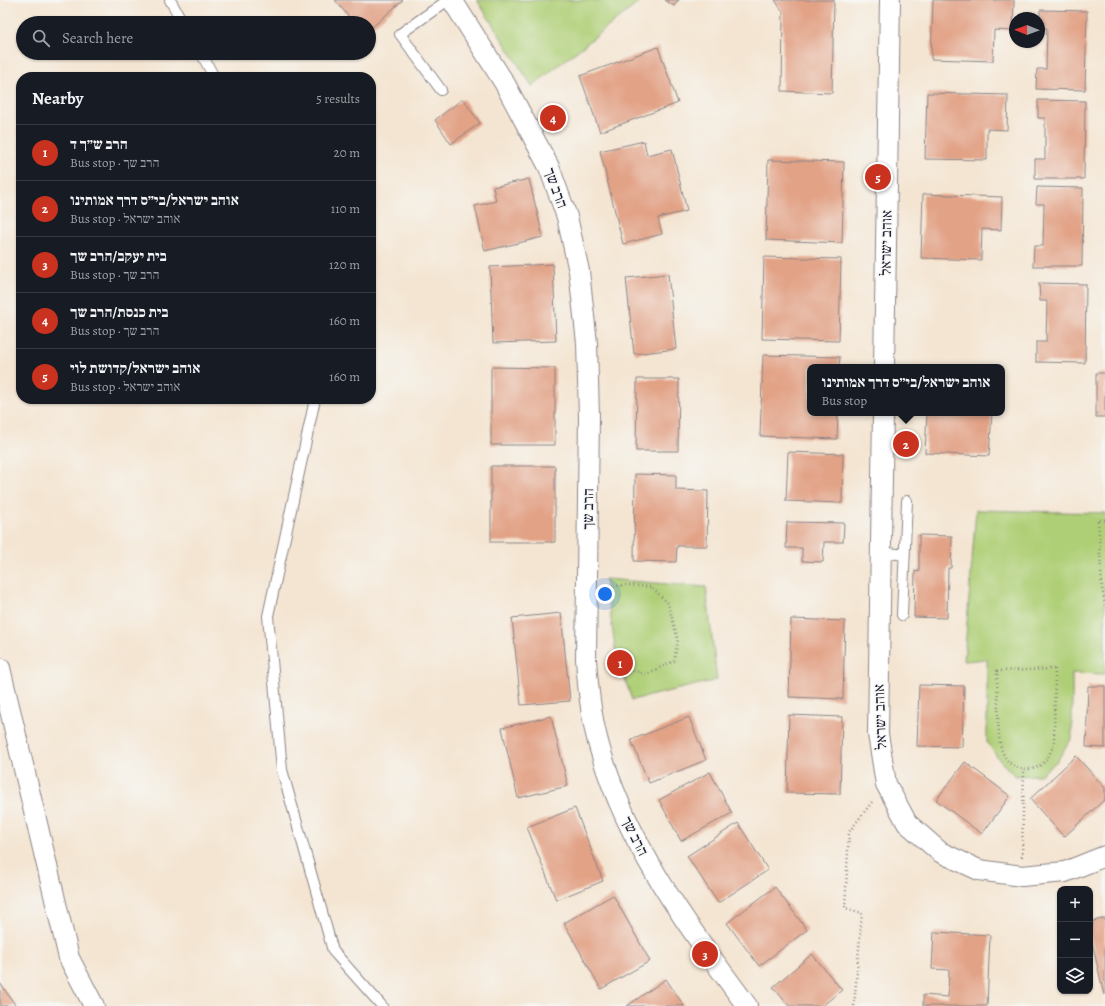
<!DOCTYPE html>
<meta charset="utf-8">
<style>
:root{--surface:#171b24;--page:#242831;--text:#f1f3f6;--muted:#9ea1a6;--line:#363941;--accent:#c8321e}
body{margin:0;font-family:Alegreya,"Frank Ruhl Libre",serif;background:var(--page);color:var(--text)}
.controls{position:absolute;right:12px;bottom:12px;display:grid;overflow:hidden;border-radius:8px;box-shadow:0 1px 3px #0004}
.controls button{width:36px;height:36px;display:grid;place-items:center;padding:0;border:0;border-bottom:1px solid var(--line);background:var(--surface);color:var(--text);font:20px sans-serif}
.compass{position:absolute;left:1009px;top:12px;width:36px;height:36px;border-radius:50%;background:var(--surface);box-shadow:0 1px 3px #0004;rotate:271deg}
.you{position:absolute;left:605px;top:594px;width:14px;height:14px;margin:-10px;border:3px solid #fff;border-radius:50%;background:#1a73e8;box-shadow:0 0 0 6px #1a73e833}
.badge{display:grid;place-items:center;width:26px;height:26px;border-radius:50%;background:var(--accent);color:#fff;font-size:13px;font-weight:700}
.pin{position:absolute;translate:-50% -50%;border:2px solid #fff;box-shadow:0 1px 4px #0006}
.popup{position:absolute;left:807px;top:364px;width:198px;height:52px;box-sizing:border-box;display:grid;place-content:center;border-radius:8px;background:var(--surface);filter:drop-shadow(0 1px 3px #0005);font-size:13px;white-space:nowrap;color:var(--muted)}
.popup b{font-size:15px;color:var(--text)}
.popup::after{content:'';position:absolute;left:50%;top:100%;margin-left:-8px;border:8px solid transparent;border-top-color:var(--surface)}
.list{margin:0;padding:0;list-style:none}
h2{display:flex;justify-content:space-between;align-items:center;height:52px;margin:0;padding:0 16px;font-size:17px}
h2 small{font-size:13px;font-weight:400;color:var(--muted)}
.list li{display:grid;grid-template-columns:26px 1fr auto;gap:12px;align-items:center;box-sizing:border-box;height:56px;padding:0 16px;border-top:1px solid var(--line)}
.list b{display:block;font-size:15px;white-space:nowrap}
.list p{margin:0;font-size:13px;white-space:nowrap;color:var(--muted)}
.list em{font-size:13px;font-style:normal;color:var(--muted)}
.icon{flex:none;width:22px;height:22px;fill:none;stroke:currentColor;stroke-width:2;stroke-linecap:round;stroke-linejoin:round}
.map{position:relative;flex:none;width:1105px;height:1006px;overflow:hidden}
.search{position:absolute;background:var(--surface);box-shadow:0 1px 3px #0004;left:16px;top:16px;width:360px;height:44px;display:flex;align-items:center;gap:10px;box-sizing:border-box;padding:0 14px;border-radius:22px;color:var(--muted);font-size:15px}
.panel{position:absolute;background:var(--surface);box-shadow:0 1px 3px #0004;left:16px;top:72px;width:360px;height:332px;border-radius:16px}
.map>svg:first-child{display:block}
.green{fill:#afcf76;stroke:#687858}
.building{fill:#e2a286}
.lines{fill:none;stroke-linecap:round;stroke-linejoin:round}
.lane-casing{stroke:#8b8486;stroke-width:12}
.street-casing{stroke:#8b8486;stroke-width:22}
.path{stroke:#8b8486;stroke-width:2.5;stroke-dasharray:1 3;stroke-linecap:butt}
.lane{stroke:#fff;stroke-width:10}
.street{stroke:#fff;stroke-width:20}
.labels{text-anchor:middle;stroke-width:3;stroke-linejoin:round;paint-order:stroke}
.street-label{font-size:15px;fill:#22223b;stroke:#f6f6f2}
</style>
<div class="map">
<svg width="1105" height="1006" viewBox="0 0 1105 1006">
<rect width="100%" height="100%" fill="#f6f6f2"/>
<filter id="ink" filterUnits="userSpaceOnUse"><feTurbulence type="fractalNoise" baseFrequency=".025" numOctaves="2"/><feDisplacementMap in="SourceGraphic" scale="8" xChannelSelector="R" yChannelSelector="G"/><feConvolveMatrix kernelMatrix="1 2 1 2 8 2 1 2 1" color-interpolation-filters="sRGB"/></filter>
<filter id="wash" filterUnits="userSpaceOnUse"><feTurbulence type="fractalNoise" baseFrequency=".012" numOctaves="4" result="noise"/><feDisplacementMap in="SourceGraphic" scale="16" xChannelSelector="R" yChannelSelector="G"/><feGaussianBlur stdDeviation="0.9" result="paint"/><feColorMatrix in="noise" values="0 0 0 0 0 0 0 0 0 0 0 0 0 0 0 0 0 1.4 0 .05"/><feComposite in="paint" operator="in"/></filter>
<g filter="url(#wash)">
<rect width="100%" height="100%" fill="#f4e5d2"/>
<!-- green -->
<path class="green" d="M477,0H641V1L532,86Z
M976,510L1105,513V674L1072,673V738L1057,761L1040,775L1015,776L1000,761L987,742V659L964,661Z
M605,579L706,587L717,680L632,700L616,653Z"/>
<g id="blocks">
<!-- building -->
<path class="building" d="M335,0H403L369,30V23H354Z
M665,0H679L674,6Z
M775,0H834L832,93L782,91L783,12Z
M933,0H1014L1013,31L994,30L993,61L931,59Z
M1040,10L1087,11L1085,90L1036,89L1037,69H1046L1047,28L1040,27Z
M658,47L678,103L600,132L580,76Z
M927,93L1008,95L1007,130L987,129V160L925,159Z
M463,99L480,123L451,144L435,120Z
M1038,100L1085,101L1084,179H1035V159H1045V118H1038Z
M644,141L647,155L672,149L687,211L658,218L662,234L623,244L600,151Z
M768,160L844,162L842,243L766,240Z
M529,179L543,237L485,251L475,206L496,201L493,187Z
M1037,187L1083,188L1082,266H1033L1034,246H1043L1044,204H1036Z
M923,194L1002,197L1001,230L982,229L981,260L921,258Z
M764,257L841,259L839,341L762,339Z
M553,264L556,341L493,343L490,267Z
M668,274L676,349L634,354L626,278Z
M1039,283L1086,284L1085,363L1036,362V342H1046L1047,301H1040Z
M763,355L840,357L839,367H810V413H838L837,439L760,436Z
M491,367L555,368V445H491Z
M1096,373H1105V417H1096Z
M637,379H679L678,451H636Z
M927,413H992L989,456L925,453Z
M788,452L843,454L842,503L786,501Z
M491,466H555V542H491Z
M635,474L676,475V490L708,491L707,546H677L676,562L634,561Z
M787,522L844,523L843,542H824L823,562L802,561V548H786Z
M919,535L952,536L951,568H948L947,618L914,617L915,571L919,572Z
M561,613L570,701L521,705L512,618Z
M791,619L845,621L843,699L789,697Z
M919,685L964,686L962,747L917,746Z
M1088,686H1105V748L1086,747Z
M789,715L842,717L840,794L787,793Z
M551,716L568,786L518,798L502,728Z
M689,717L706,760L649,783L631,740Z
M1076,756L1105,788V799L1064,837L1030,799Z
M965,762L1010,796L982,834L936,800Z
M710,772L732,813L681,841L659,800Z
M575,808L603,881L556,900L527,827Z
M738,823L768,870L718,903L687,856Z
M775,887L807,930L759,966L727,923Z
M613,895L650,961L601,989L564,923Z
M1105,918V995H1104L1090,933V922Z
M934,932L990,935L987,1006H923V995L948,997L949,970L932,969Z
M812,954L842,990L822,1006H789L773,987Z
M666,979L684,1006H627Z
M0,983L16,1006H0Z"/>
</g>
</g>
<g filter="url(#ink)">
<use href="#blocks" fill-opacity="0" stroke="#8b8486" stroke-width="1"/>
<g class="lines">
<!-- lane casing -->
<g class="lane-casing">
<path id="lane" d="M170,0L183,23
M201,53L214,77
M441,90L400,34L448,0
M315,399L268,616L282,770L333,951L382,1006
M881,552L905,555
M902,615L907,501"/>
</g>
<!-- street casing -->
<g class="street-casing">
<path id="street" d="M452,0L505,84L549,167L567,217L579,271L587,343L589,417L586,659C588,690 591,720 600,749C628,847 688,926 747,1006
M884,367L890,0
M883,413L878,734L886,784L907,823L940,852L979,870L1022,876L1065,872L1105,856
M0,668L69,958L94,1006"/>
</g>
<!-- path -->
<path class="path" d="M1105,520H1098L1102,587L1105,605
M606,664L646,674L674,661L678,640L668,603L651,587L625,585L607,587
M1055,669L1054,743C1050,755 1043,770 1028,769C996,769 999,734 998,711C998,698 997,684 997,671Z
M1022,857L1024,769
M854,1006L862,913L845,908L849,832L872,802"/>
<!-- lane -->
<use href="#lane" class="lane"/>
<!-- street -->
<use href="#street" class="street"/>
</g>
</g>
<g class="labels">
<!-- street labels -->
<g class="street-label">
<text transform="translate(556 188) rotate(70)" y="5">הרב שך</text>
<text transform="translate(886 243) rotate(-89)" y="5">אוהב ישראל</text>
<text transform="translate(588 509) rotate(-89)" y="5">הרב שך</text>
<text transform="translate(880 717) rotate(-92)" y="5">אוהב ישראל</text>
<text transform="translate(635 836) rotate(64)" y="5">הרב שך</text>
</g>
</g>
</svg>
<div class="controls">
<button>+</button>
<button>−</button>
<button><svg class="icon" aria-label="layers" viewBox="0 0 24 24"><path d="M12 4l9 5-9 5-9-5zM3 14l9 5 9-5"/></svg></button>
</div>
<svg class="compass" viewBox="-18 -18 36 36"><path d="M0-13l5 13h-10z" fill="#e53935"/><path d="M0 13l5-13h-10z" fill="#9ea1a6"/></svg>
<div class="you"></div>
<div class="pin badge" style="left:620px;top:663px">1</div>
<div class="pin badge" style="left:906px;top:444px">2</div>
<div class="popup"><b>אוהב ישראל/בי״ס דרך אמותינו</b>Bus stop</div>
<div class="pin badge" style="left:705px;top:954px">3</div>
<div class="pin badge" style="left:553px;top:118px">4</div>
<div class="pin badge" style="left:878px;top:177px">5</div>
<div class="search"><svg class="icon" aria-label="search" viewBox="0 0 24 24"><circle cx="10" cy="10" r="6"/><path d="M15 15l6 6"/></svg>Search here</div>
<section class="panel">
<h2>Nearby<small>5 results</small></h2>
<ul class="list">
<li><span class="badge">1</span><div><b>הרב ש״ך ד</b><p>Bus stop · הרב שך</p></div><em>20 m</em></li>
<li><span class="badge">2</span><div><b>אוהב ישראל/בי״ס דרך אמותינו</b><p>Bus stop · אוהב ישראל</p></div><em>110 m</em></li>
<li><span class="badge">3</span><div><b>בית יעקב/הרב שך</b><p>Bus stop · הרב שך</p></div><em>120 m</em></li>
<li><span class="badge">4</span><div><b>בית כנסת/הרב שך</b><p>Bus stop · הרב שך</p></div><em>160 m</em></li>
<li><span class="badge">5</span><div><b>אוהב ישראל/קדושת לוי</b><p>Bus stop · אוהב ישראל</p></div><em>160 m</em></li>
</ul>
</section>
</div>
